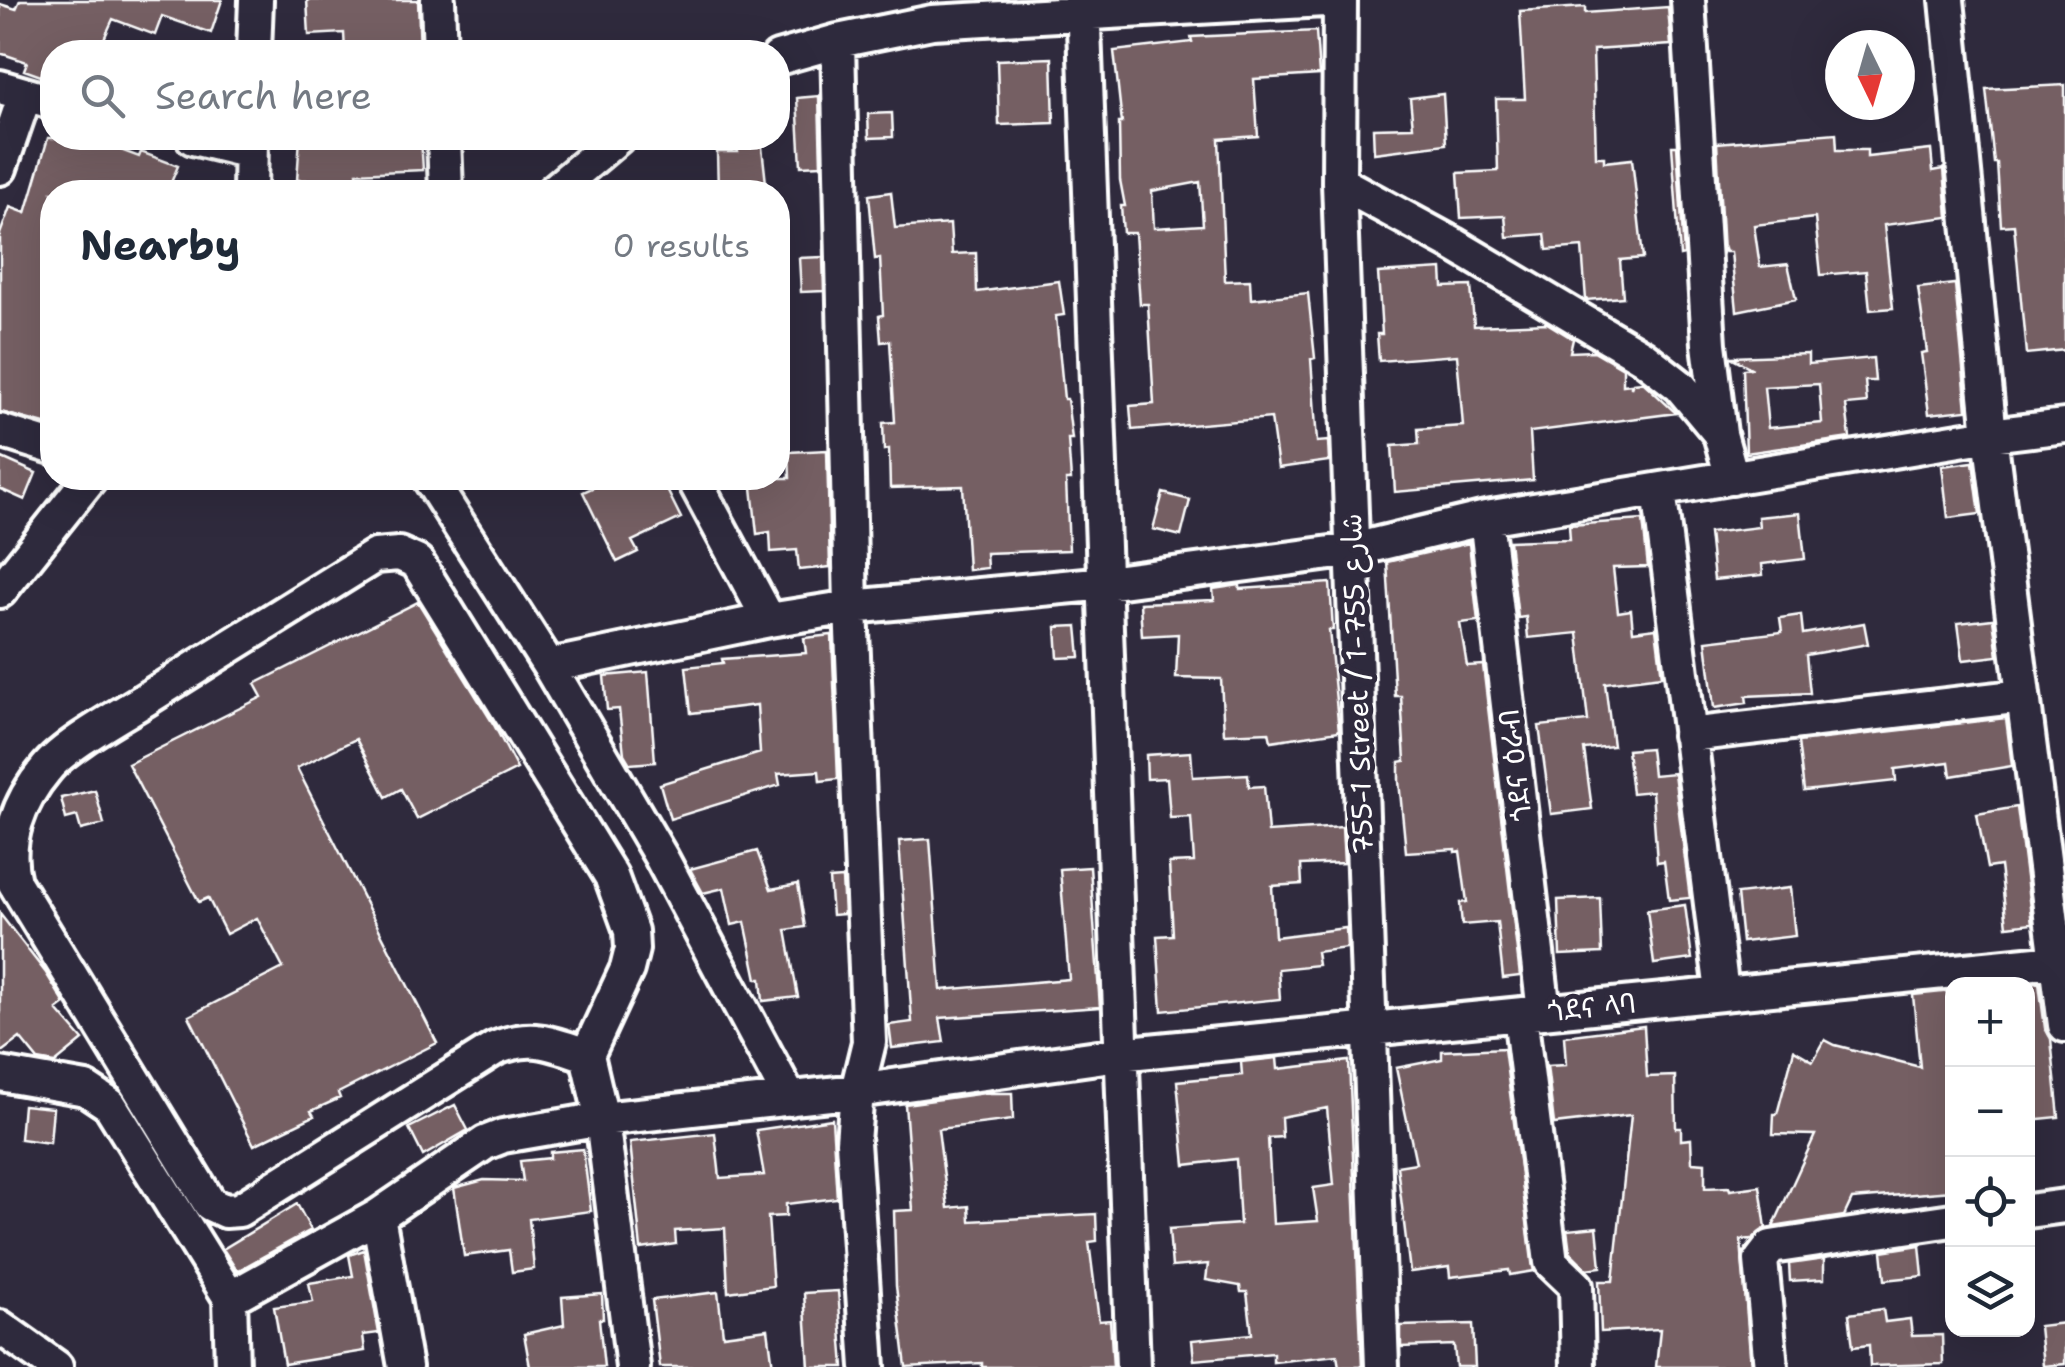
<!DOCTYPE html>
<meta charset="utf-8">
<style>
:root{--surface:#fff;--page:#f2f2f3;--text:#1f2937;--muted:#747a83;--line:#e0e1e3}
body{margin:0;font-family:"Shantell Sans","Playpen Sans Arabic","Noto Sans Ethiopic",sans-serif;background:var(--page);color:var(--text)}
.controls{position:absolute;right:30px;bottom:30px;display:grid;overflow:hidden;border-radius:20px;box-shadow:0 10px 40px #0002}
.controls button{width:90px;height:90px;display:grid;place-items:center;padding:0;border:0;border-bottom:2px solid var(--line);background:var(--surface);color:var(--text);font:50px sans-serif}
.compass{position:absolute;left:1825px;top:30px;width:90px;height:90px;border-radius:50%;background:var(--surface);box-shadow:0 10px 40px #0002;rotate:175deg}
.list{margin:0;padding:0;list-style:none}
h2{display:flex;justify-content:space-between;align-items:center;height:130px;margin:0;padding:0 40px;font-size:42px}
h2 small{font-size:32px;font-weight:400;color:var(--muted)}
.icon{flex:none;width:55px;height:55px;fill:none;stroke:currentColor;stroke-width:2;stroke-linecap:round;stroke-linejoin:round}
.map{position:relative;flex:none;width:2065px;height:1367px;overflow:hidden}
.search{position:absolute;background:var(--surface);box-shadow:0 10px 40px #0002;left:40px;top:40px;width:750px;height:110px;display:flex;align-items:center;gap:25px;box-sizing:border-box;padding:0 35px;border-radius:40px;color:var(--muted);font-size:38px}
.panel{position:absolute;background:var(--surface);box-shadow:0 10px 40px #0002;left:40px;top:180px;width:750px;height:310px;border-radius:40px}
.map>svg:first-child{display:block}
.building{fill:#755e64;stroke:#fff;stroke-width:2.5;fill-rule:evenodd}
.lines{fill:none;stroke-linecap:round;stroke-linejoin:round}
.minor-casing{stroke:#fff;stroke-width:40}
.minor{stroke:#2f2a3d;stroke-width:32}
.labels{text-anchor:middle;stroke-width:10;stroke-linejoin:round;paint-order:stroke}
.street-label{font-size:28px;fill:#fff;stroke:#2f2a3d}
</style>
<div class="map">
<svg width="2065" height="1367" viewBox="0 0 2065 1367">
<rect width="100%" height="100%" fill="#2f2a3d"/>
<filter id="ink" filterUnits="userSpaceOnUse"><feTurbulence type="fractalNoise" baseFrequency=".01" numOctaves="2"/><feDisplacementMap in="SourceGraphic" scale="20" xChannelSelector="R" yChannelSelector="G"/><feConvolveMatrix kernelMatrix="1 2 1 2 8 2 1 2 1" color-interpolation-filters="sRGB"/></filter>
<g filter="url(#ink)">
<!-- building -->
<path class="building" d="M20,0H222L211,33L162,16L155,35L113,19L98,52H52V80L24,70L27,62L0,53V4L16,9Z
M307,0H418L420,52H345L344,33L309,35Z
M1585,7V13L1668,7L1671,45L1593,50L1596,157H1604V162L1632,159L1643,258L1620,260L1623,297L1586,300L1582,247L1547,250L1545,234L1507,237L1505,216L1461,218L1458,173L1498,171L1496,99H1525L1520,11Z
M1316,31L1319,75L1254,79L1258,136L1219,139L1225,281L1250,280L1251,299L1308,293L1315,358L1311,359L1317,442L1328,441L1329,461L1278,468L1271,418L1132,430L1130,406L1154,404L1148,304H1140L1135,233H1123L1121,206H1125L1120,180L1119,123H1122L1114,51L1192,42L1191,37ZM1200,182L1203,225L1154,228L1152,191Z
M1052,58L1054,123L999,125L997,60Z
M2065,85V350L2026,354L2014,225L2001,226L1997,163H1994L1986,89Z
M1443,94L1446,144L1374,153L1373,128L1413,127L1410,98Z
M819,96L821,165L801,166L797,98Z
M892,113L893,137L869,138L868,114Z
M1836,133L1837,150H1867V157L1931,150L1933,171L1944,169L1948,217L1884,225L1893,308L1870,310L1866,271L1821,275L1815,218L1754,225L1760,267L1788,264L1796,299L1737,311L1731,252H1726L1725,249L1723,253L1717,143Z
M48,138H89L139,157L141,152L178,166L167,192H52V426L0,412V234L10,207L26,213Z
M300,138H421L423,170L357,173L358,192H307L306,180H297Z
M736,138H761L767,192H718L717,152H738Z
M1672,146H1677L1684,255L1680,256Z
M891,192L895,228L950,224L952,254L976,253L977,292L1059,281L1064,315L1056,316L1064,399H1067L1072,439H1068L1071,480H1066L1069,550L986,553L987,568L968,570L963,486L890,488L889,449L884,450L883,423L895,422L890,341L881,342L879,316L883,315L880,258L875,259L869,195Z
M823,257L824,291L801,292L799,258Z
M1442,269L1443,287L1471,286L1474,326L1547,323L1573,339L1570,352L1594,351L1623,368V385L1631,384V388L1633,383L1643,382L1676,413L1530,432L1533,480L1395,492L1392,446L1419,444L1418,429L1463,426L1457,355L1379,361L1377,334H1382L1378,273Z
M1955,284L1967,410L1929,414L1921,353L1927,352L1918,288Z
M1808,354V364L1873,358L1875,381H1865L1867,403L1846,405L1850,438L1746,453L1743,369L1751,368L1731,357ZM1819,384L1822,423L1768,428L1764,387Z
M827,450L830,567L799,570L797,550L771,552L770,532L757,534L751,478H790L789,452Z
M0,457L36,473L25,500L0,489Z
M1973,462L1980,514L1948,518L1942,466Z
M614,478H661L681,518L632,541L638,552L617,562L583,492Z
M1163,493L1190,500L1181,536L1153,529Z
M1800,513L1805,559L1762,564L1763,575L1714,580L1709,533L1759,527L1758,517Z
M1643,520L1648,567L1613,568L1618,612L1631,610L1633,631L1656,628L1662,676L1605,683L1613,746L1584,749L1592,809L1551,814L1539,726L1588,721L1578,633L1528,638L1526,617L1518,618L1509,541L1570,539L1569,525Z
M1469,543L1478,621L1460,623L1467,666L1483,665L1520,976L1503,978L1497,922L1462,925L1460,903L1467,902L1460,851L1455,852V849L1406,852L1399,781V762L1405,761L1401,696H1395L1387,562Z
M1330,583L1333,630H1329L1339,731L1271,741L1269,732L1224,734L1221,679L1176,678L1178,634L1142,636L1140,603L1214,600L1213,589L1240,585V589Z
M418,602L494,725L517,769L417,819L401,789L386,797L356,739L297,768L437,1043L338,1093L340,1098L311,1111L314,1116L254,1145L189,1016L283,968L257,918L226,934L208,898L199,902L128,764L262,697L255,684Z
M1801,615L1803,634L1864,623L1868,644L1806,655L1810,693L1746,696L1747,703L1714,708L1706,641L1782,632L1780,618Z
M1993,619L1998,656L1963,660L1958,623Z
M1077,626L1080,657L1058,658L1056,627Z
M832,635L838,779L820,781L819,771L778,774L780,785L670,819L660,784L760,753L757,705L691,713L686,667L723,663L722,659L806,653L804,638Z
M648,672L655,762L630,764L624,754L619,709L607,710L604,676Z
M2006,718L2012,766L1951,776L1949,762L1895,769L1896,781L1804,791L1798,742Z
M1650,748L1653,775L1674,773L1690,898L1669,900L1664,861L1657,862L1652,791L1632,793L1627,750Z
M1191,752L1193,777L1248,774L1249,787L1264,786L1268,832L1342,827L1344,863L1301,865L1302,884L1272,886L1275,937L1346,928L1347,948L1316,952L1318,965L1278,969L1280,999L1162,1011L1157,936L1173,935L1169,863L1194,862L1191,817L1170,818L1167,778L1147,779L1146,755Z
M95,790L104,824L81,830L77,816L66,819L61,798Z
M2017,807L2032,923L2007,926L2000,866L1987,868L1977,814Z
M930,839L941,990L1069,979L1060,869L1090,867L1100,1007L940,1018L944,1042L892,1048L889,1025L912,1022L899,841Z
M757,851L771,889L798,884L805,927L786,930L798,997L763,1001L761,979H757L745,922L732,925L724,888L703,893L690,869Z
M842,878L844,914L832,915L829,879Z
M1790,888L1795,936L1742,942L1737,894Z
M1600,898L1602,953L1560,955L1558,900Z
M1685,905L1692,959L1654,964L1647,910Z
M0,914L46,973L65,1004L57,1010L83,1040L55,1063L38,1060L20,1038L0,1053Z
M2039,983L2045,1028L2051,1039L2059,1117L2028,1120V984Z
M1952,991V1191L1852,1199L1844,1216L1773,1227L1815,1135L1773,1134L1774,1114H1777L1794,1050L1813,1061L1825,1040L1835,1045L1920,1067L1913,995Z
M1644,1026L1647,1077L1675,1076L1676,1128H1681V1140L1691,1139L1692,1162L1705,1163V1188L1729,1187L1730,1190L1760,1186L1766,1228L1752,1239L1741,1240L1751,1367H1656L1660,1329L1601,1332L1599,1281H1613L1631,1115L1554,1124L1547,1066L1566,1065L1564,1036Z
M1504,1048L1534,1271L1510,1275L1509,1270L1450,1277L1449,1267L1410,1272L1397,1166L1416,1163L1396,1068L1442,1059V1051Z
M1277,1058L1278,1069L1349,1061L1362,1367H1339L1337,1355L1273,1362V1353L1194,1360L1192,1340L1252,1334L1247,1292H1241L1240,1286L1206,1280L1208,1264L1172,1267L1169,1229L1240,1224L1236,1159L1185,1165L1177,1081L1242,1075L1241,1062ZM1327,1108L1334,1185L1313,1188L1318,1221L1273,1224L1268,1138L1282,1137L1281,1117Z
M985,1093H1012L1013,1120L938,1129L948,1208L969,1206L970,1221L1096,1214L1097,1241L1089,1242L1099,1321L1110,1320L1113,1367H982V1363L906,1367L896,1286L894,1211L913,1210L905,1104Z
M23,1105L53,1108L50,1143L20,1139Z
M455,1105L468,1130L423,1156L409,1128Z
M832,1119L837,1198L786,1204V1216L768,1217L773,1286L728,1292L725,1228L675,1231L676,1244L641,1249L630,1142L715,1133L720,1178L764,1175L756,1130Z
M583,1149L591,1211L529,1219L534,1269L512,1272L509,1250L464,1256L454,1188L484,1180L523,1181L520,1161L550,1158V1152Z
M297,1204L311,1230L237,1271L223,1249Z
M1597,1227L1601,1267L1587,1269L1570,1252L1567,1230Z
M1920,1245L1923,1276L1885,1280L1882,1251Z
M364,1250L379,1333L363,1335L365,1351L284,1364L274,1307L313,1302L309,1283L353,1276L349,1255Z
M1824,1259V1279L1790,1281L1789,1264Z
M838,1291L844,1367H809L804,1293Z
M718,1292L723,1335L768,1329L773,1367H660L652,1300Z
M602,1294L603,1319H599L604,1367H530L524,1334L564,1325L562,1297Z
M1883,1309L1885,1322L1910,1319L1912,1336L1942,1335L1943,1364L1870,1366L1869,1345L1853,1347L1849,1314Z
M2065,1323V1364L2043,1366L2039,1326Z
M1473,1324L1475,1367H1456L1454,1345L1401,1347V1326Z"/>
<g class="lines">
<!-- minor casing -->
<g class="minor-casing">
<path id="minor" d="M438,0L440,52
M1083,0L1133,1367
M1340,0L1339,182L1382,1367
M1688,0L1709,344L1720,434L1732,478
M1947,0L1990,435L2065,1025
M838,41L851,607L869,1042L857,1091L853,1142L868,1367
M254,52L256,0
M778,58L838,41L932,22L1324,0
M0,87L52,102
M193,138L250,152
M444,138L446,192
M0,168L25,95
M1339,182L1453,244L1643,357L1680,386L1720,434
M250,192L251,138
M553,192L617,138
M0,431L52,447
M429,478L549,666L661,857L790,1099
M693,478L769,620
M1659,490L1722,992
M1486,518L1544,1012
M0,591L90,478
M549,666L769,620L851,607L1106,583L1353,550L1486,518L1990,435L2065,426
M1689,735L2023,696
M1520,1015L1551,1262L1576,1286L1578,1367
M587,1055C549,1043 532,1033 494,1049L239,1210L225,1211L210,1204L14,882C3,842 19,801 46,769C65,745 119,716 146,699C222,651 298,604 375,556L399,554L417,562L611,876L631,931L632,949L627,969L587,1055L602,1119L633,1367
M0,1074L86,1089L110,1105L230,1298L378,1216L485,1143L503,1136L602,1119L857,1091L1119,1054L2065,960
M2028,1211L2065,1206
M378,1216L405,1367
M230,1298L232,1367
M0,1327L56,1367
M1771,1367L1761,1260L1771,1247L1952,1220"/>
</g>
<!-- minor -->
<use href="#minor" class="minor"/>
</g>
</g>
<g class="labels">
<!-- street labels -->
<g class="street-label">
<text transform="translate(1357 684) rotate(-92)" y="10">755-1 Street / شارع 755-1</text>
<text transform="translate(1515 765) rotate(-97)" y="10">ጎደና ዕራብ</text>
<text transform="translate(1592 1007) rotate(-6)" y="10">ጎደና ላባ</text>
</g>
</g>
</svg>
<div class="controls">
<button>+</button>
<button>−</button>
<button><svg class="icon" aria-label="locate" viewBox="0 0 24 24"><circle cx="12" cy="12" r="6"/><path d="M12 2v4M12 18v4M2 12h4M18 12h4"/></svg></button>
<button><svg class="icon" aria-label="layers" viewBox="0 0 24 24"><path d="M12 4l9 5-9 5-9-5zM3 14l9 5 9-5"/></svg></button>
</div>
<svg class="compass" viewBox="-18 -18 36 36"><path d="M0-13l5 13h-10z" fill="#e53935"/><path d="M0 13l5-13h-10z" fill="#747a83"/></svg>
<div class="search"><svg class="icon" aria-label="search" viewBox="0 0 24 24"><circle cx="10" cy="10" r="6"/><path d="M15 15l6 6"/></svg>Search here</div>
<section class="panel">
<h2>Nearby<small>0 results</small></h2>
<ul class="list">
</ul>
</section>
</div>
